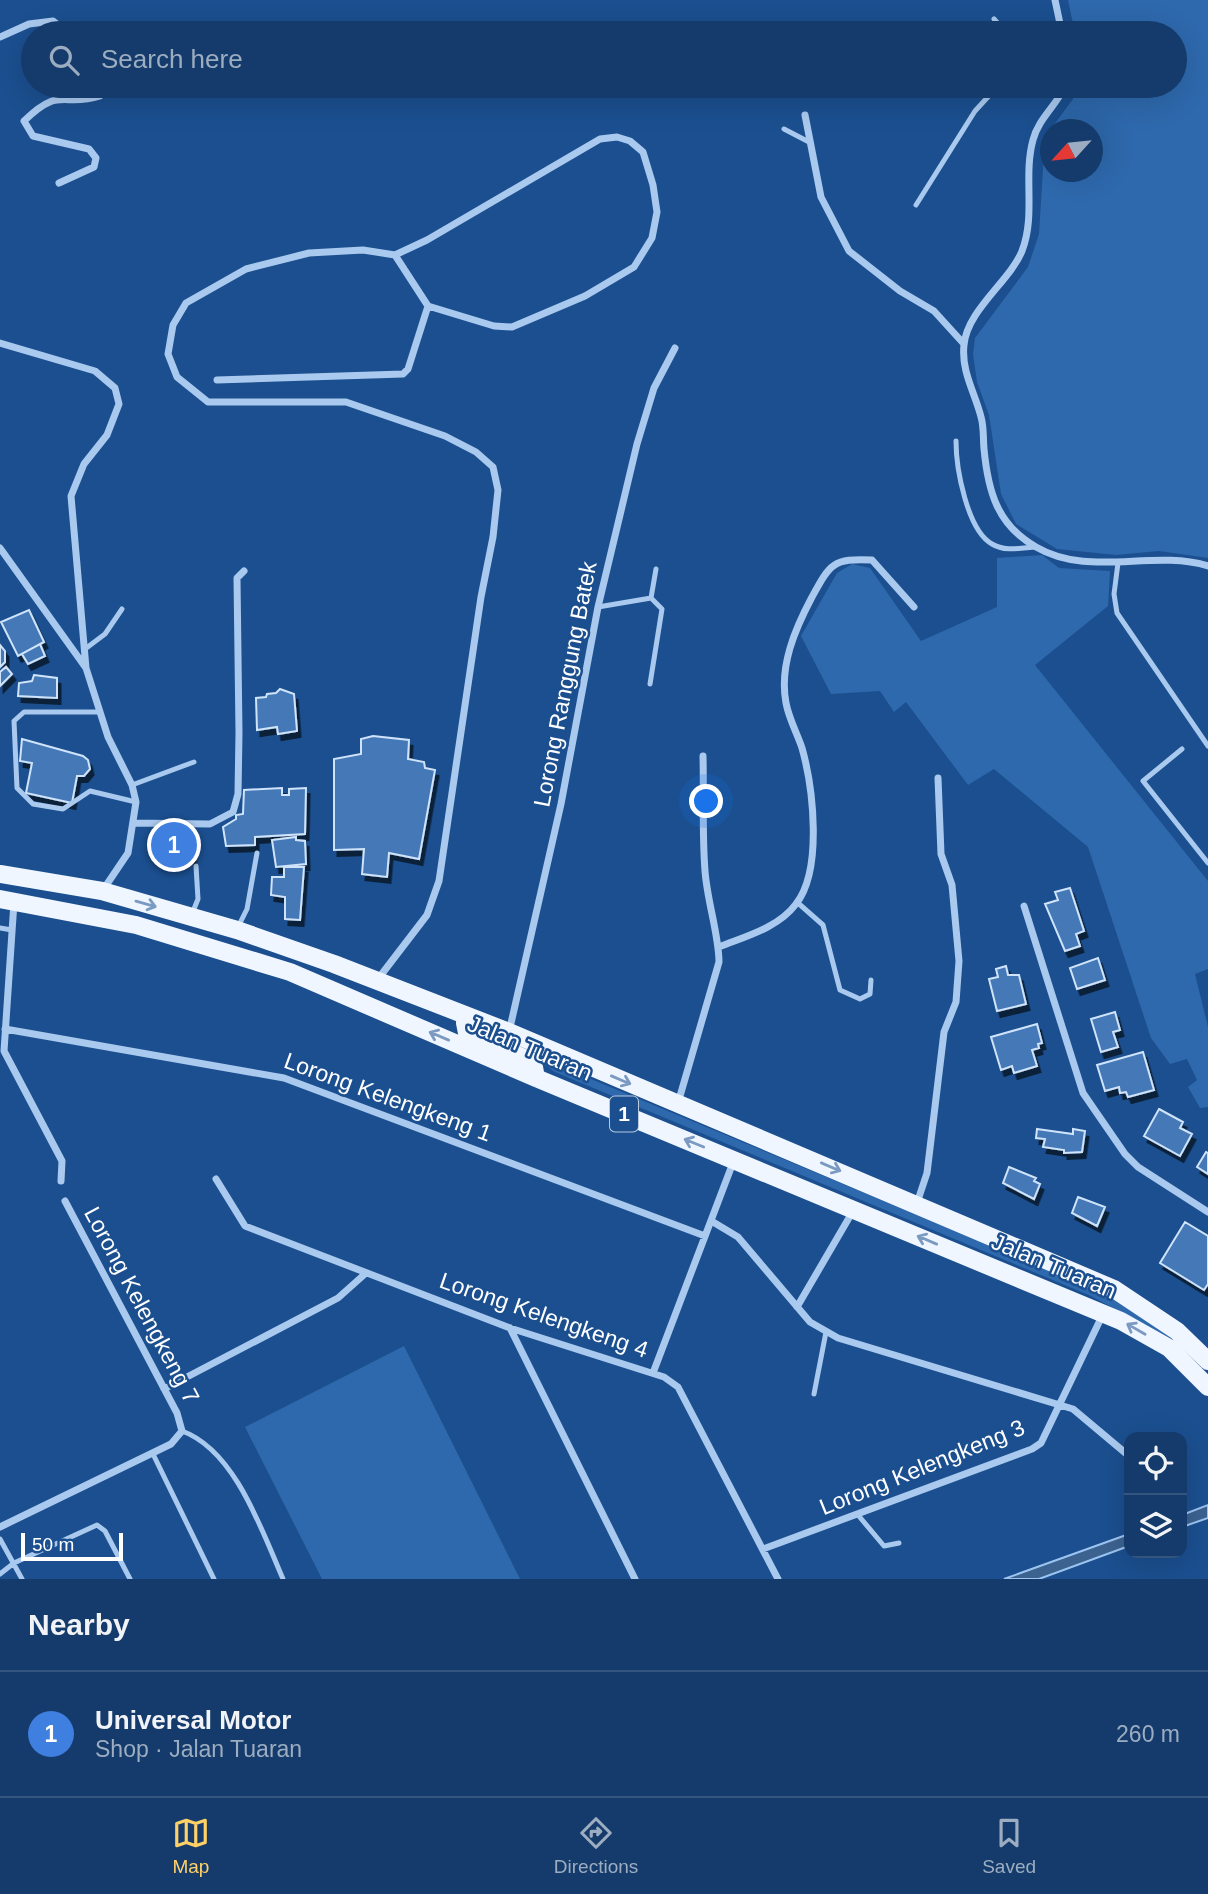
<!DOCTYPE html>
<meta charset="utf-8">
<style>
:root{--surface:#143b6b;--page:#214673;--text:#f1f3f6;--muted:#9dadc1;--line:#33557e;--accent:#ffd166}
body{margin:0;font-family:Arial,sans-serif;background:var(--page);color:var(--text)}
.controls{position:absolute;right:21px;bottom:21px;display:grid;overflow:hidden;border-radius:14px;box-shadow:0 7px 28px #0002}
.controls button{width:63px;height:63px;display:grid;place-items:center;padding:0;border:0;border-bottom:2px solid var(--line);background:var(--surface);color:var(--text);font:35px sans-serif}
.compass{position:absolute;left:1040px;top:119px;width:63px;height:63px;border-radius:50%;background:var(--surface);box-shadow:0 7px 28px #0002;rotate:243deg}
.scale{position:absolute;left:21px;bottom:18px;width:102px;box-sizing:border-box;padding-left:7px;border:4px solid #fff;border-top:0;font-size:19px;line-height:24px;white-space:nowrap;color:#fff;-webkit-text-stroke:5px #1b4f8f;paint-order:stroke}
.you{position:absolute;left:707px;top:802px;width:24px;height:24px;margin:-18px;border:5px solid #fff;border-radius:50%;background:#1a73e8;box-shadow:0 0 0 10px #1a73e833}
.badge{display:grid;place-items:center;width:46px;height:46px;border-radius:50%;background:var(--accent);color:#fff;font-size:23px;font-weight:700}
.pin{position:absolute;translate:-50% -50%;border:4px solid #fff;box-shadow:0 2px 7px #0006}
.list{margin:0;padding:0;list-style:none}
h2{display:flex;justify-content:space-between;align-items:center;height:91px;margin:0;padding:0 28px;font-size:30px}
h2 small{font-size:23px;font-weight:400;color:var(--muted)}
.list li{display:grid;grid-template-columns:46px 1fr auto;gap:21px;align-items:center;box-sizing:border-box;height:126px;padding:0 28px;border-top:2px solid var(--line)}
.list b{display:block;font-size:26px;white-space:nowrap}
.list p{margin:0;font-size:23px;white-space:nowrap;color:var(--muted)}
.list em{font-size:23px;font-style:normal;color:var(--muted)}
.icon{flex:none;width:38px;height:38px;fill:none;stroke:currentColor;stroke-width:2;stroke-linecap:round;stroke-linejoin:round}
.map{position:relative;flex:none;width:1208px;height:1579px;overflow:hidden}
.search{position:absolute;background:var(--surface);box-shadow:0 7px 28px #0002;left:21px;right:21px;top:21px;height:77px;display:flex;align-items:center;gap:18px;box-sizing:border-box;padding:0 24px;border-radius:38px;color:var(--muted);font-size:26px}
.sheet{height:217px;background:var(--surface)}
nav{display:flex;justify-content:space-around;align-items:center;box-sizing:border-box;height:98px;border-top:2px solid var(--line);background:var(--surface);font-size:19px;color:var(--muted)}
nav a{display:grid;justify-items:center;gap:4px}
nav .on{color:var(--accent)}
.map>svg:first-child{display:block}
.green{fill:#2e69ad;fill-rule:evenodd}
.water{fill:#3c6290;stroke:#9cc4f0;stroke-width:2}
.building{fill:#4478b7;stroke:#cfe3fa;stroke-width:2;filter:url(#shadow)}
.lines{fill:none;stroke-linecap:round;stroke-linejoin:round}
.service{stroke:#a9c9ee;stroke-width:5}
.minor{stroke:#a9c9ee;stroke-width:7}
.primary{stroke:#f0f6ff;stroke-width:18}
.oneway{stroke:#7b9ac1}
.labels{text-anchor:middle;stroke-width:5;stroke-linejoin:round;paint-order:stroke}
.shield{fill:#1b4f8f;stroke:#bbcadd;stroke-width:2}
.shield-label{font-size:21px;font-weight:bold;fill:#fff}
.street-label{font-size:23px;fill:#fff;stroke:#1b4f8f}
</style>
<div class="map">
<svg width="1208" height="1579" viewBox="0 0 1208 1579">
<defs>
<filter id="shadow"><feDropShadow dx="3.5" dy="6" stdDeviation="0" flood-color="#0009"/></filter>
</defs>
<rect width="100%" height="100%" fill="#1b4f8f"/>
<!-- green -->
<path class="green" d="M1068,0H1208V558L1159,551L1116,555L1057,549L1016,524L1001,494L989,415L977,382L973,354L975,338L1028,267L1039,234L1045,137L1073,99L1079,86H1175V33H1075ZM1050,130H1092V172H1050Z
M1042,555L1059,568L1110,571L1108,606L1035,665L1208,881V969L1195,974L1208,1027V1107L1200,1108L1188,1087L1197,1080L1187,1059L1170,1064L1151,1038L1088,847L994,769L968,785L906,702L894,712L880,691L831,694L801,636L837,573L852,564L870,568L921,641L997,607V558Z
M471,1029L1093,1288L1132,1307L1208,1364V1371L1163,1335L1091,1296L555,1072L537,1060Z
M404,1346L520,1579H322L245,1427Z"/>
<!-- water -->
<path class="water" d="M1208,1505V1518L1182,1527V1515Z
M1129,1534V1546L1039,1579H1004Z"/>
<!-- building -->
<path class="building" d="M29,610L44,642L18,656L1,622Z
M40,644L45,656L28,664L22,654Z
M0,645L5,651V662L0,667Z
M6,667L12,674L0,686V672Z
M34,675L57,678V698L18,696L19,683L32,681Z
M280,689L294,694L297,731L278,734L277,727L257,730L256,698L266,697L267,694L276,693Z
M373,736L409,740L408,759L424,762L425,768L435,770L419,859L389,853L387,877L362,874L364,849L334,850V759L361,754V739Z
M22,739L83,756L88,760L90,769L84,776H77L72,803L26,793L32,763L20,761Z
M282,788V795H289V789L306,788L305,834L255,837V845L226,846L223,827L236,819V815L243,814L244,790Z
M155,832L193,833L192,858L155,857Z
M296,837V840L305,841L306,864L276,867L272,840Z
M284,867H304L300,920L285,919V897L271,895L272,877H284Z
M1070,888L1084,931L1076,934L1080,946L1065,951L1045,904L1058,900L1055,892Z
M1098,958L1105,980L1077,989L1070,968Z
M1006,966L1008,975H1019L1026,1004L997,1011L989,979L998,977L996,969Z
M1115,1012L1120,1030L1113,1032L1118,1047L1101,1052L1091,1019Z
M1037,1024L1042,1043L1038,1044L1039,1048L1032,1050L1037,1066L1014,1073L1012,1066L1001,1070L991,1037Z
M1143,1052L1154,1090L1128,1097L1126,1092L1120,1093L1119,1087L1105,1091L1097,1065Z
M1159,1109L1183,1122L1180,1128L1192,1134L1180,1156L1144,1136Z
M1037,1129L1073,1134V1129L1085,1131L1082,1152L1064,1153V1150L1043,1147L1045,1139L1036,1138Z
M1206,1152L1208,1153V1174L1197,1167Z
M1009,1167L1036,1178L1034,1181L1040,1184L1034,1199L1003,1183Z
M1078,1197L1105,1207L1097,1226L1072,1213Z
M1185,1222L1208,1236V1284L1204,1290L1160,1263Z"/>
<g class="lines">
<!-- service -->
<path class="service" d="M994,19L1006,33
M1046,33L1061,28
M784,129L809,142
M916,205L975,111L998,86
M956,441C956,468 967,530 992,544C1005,552 1021,548 1036,547
M1118,563L1114,594L1117,613L1208,746
M651,598L656,569
M598,607L651,598L662,609L650,684
M85,649L105,634L122,609
M98,712H24L14,721L17,788L33,804L63,809L90,791L136,802
M1182,749L1143,781L1208,863
M132,785L194,762
M798,903L823,925L840,990L860,999L870,994L871,980
M192,914L198,899L196,866
M238,927L247,909L257,853
M0,928L12,930
M814,1394L826,1332
M182,1431C235,1450 262,1531 283,1579
M153,1454L214,1579
M858,1515L884,1546L899,1543
M0,1539L22,1579
M0,1574L14,1563L97,1525L105,1531L130,1579"/>
<!-- minor -->
<path class="minor" d="M1055,0L1062,33
M0,37L29,24L53,21L68,33
M1065,86C1057,105 1038,119 1033,140C1023,176 1036,215 1022,251C1010,281 967,310 964,345C961,371 975,393 981,417C984,427 983,438 984,449C988,491 997,525 1036,547C1089,578 1152,549 1208,566
M805,115L821,197L849,251L900,291L934,311L964,344
M617,137L630,141L643,152L653,185L657,212L652,238L634,267L585,296L512,327L494,326L428,306L395,255L427,240L600,139Z
M59,183L94,167L96,158L89,149L33,136L24,121C61,85 62,108 100,96L106,86
M0,343L95,371L115,388L119,404L107,435L84,464L71,496L86,668
M217,380L403,374L408,369L428,306
M0,548L86,668L108,737L132,785L136,802L128,853L103,890
M134,823L210,824L233,812L238,794L239,733L237,578L244,571
M14,902L4,1051L62,1161L61,1181
M1024,906L1083,1093L1125,1154L1138,1167L1208,1212
M719,947C746,936 778,928 796,904C823,870 813,787 802,748C797,733 789,719 786,703C779,666 795,629 812,597C830,564 833,558 872,560L914,607
M378,979L427,915L439,881L481,597L493,537L498,490L493,467L476,452L445,436L346,402H208L177,377L168,354L173,325L186,303L246,269L309,253L363,250L395,255
M5,1029L284,1078L705,1236
M509,1032L561,804L598,607L637,444L654,388L675,348
M678,1103L719,962C719,936 707,900 705,871C702,833 704,794 703,756
M216,1179L245,1226L510,1328L664,1377L678,1387L778,1579
M917,1203L927,1173L944,1032L956,1002L959,961L952,885L941,854L938,778
M713,1222L738,1237L810,1322L838,1338L1073,1409L1129,1456
M797,1307L853,1211
M510,1328L635,1579
M653,1373L734,1160
M164,1389L338,1298L366,1273
M0,1527L171,1444L182,1431L177,1413L65,1201
M763,1549L1032,1449L1041,1443L1103,1314"/>
<!-- primary -->
<path class="primary" d="M0,874L102,891L237,930L334,964L509,1032L1114,1289L1177,1331L1208,1361
M0,899L136,925L290,972L536,1078L1121,1321L1169,1348L1208,1387
M477,1020L465,1023L467,1033L533,1062L536,1078"/>
</g>
<!-- one-way arrows -->
<defs><path id="oneway-shaft" d="M-6 0H5M1.5-3L5.5 0L1.5 3" fill="none" stroke-width="1.6" stroke-linecap="round" stroke-linejoin="round" transform="scale(1.75)"/></defs>
<g class="oneway">
<use href="#oneway-shaft" transform="translate(146 904) rotate(16)"/>
<use href="#oneway-shaft" transform="translate(439 1036) rotate(-157)"/>
<use href="#oneway-shaft" transform="translate(621 1080) rotate(23)"/>
<use href="#oneway-shaft" transform="translate(694 1143) rotate(-158)"/>
<use href="#oneway-shaft" transform="translate(831 1167) rotate(23)"/>
<use href="#oneway-shaft" transform="translate(927 1240) rotate(-157)"/>
<use href="#oneway-shaft" transform="translate(1136 1329) rotate(-150)"/>
</g>
<g class="labels">
<!-- shield labels -->
<rect class="shield" x="610" y="1096.5" width="28" height="35" rx="5"/>
<g class="shield-label">
<text x="624" y="1121">1</text>
</g>
<!-- street labels -->
<g class="street-label">
<text transform="translate(565 684) rotate(-79)" y="8">Lorong Ranggung Batek</text>
<text transform="translate(530 1048) rotate(23)" y="8">Jalan Tuaran</text>
<text transform="translate(388 1097) rotate(20)" y="8">Lorong Kelengkeng 1</text>
<text transform="translate(1054 1266) rotate(23)" y="8">Jalan Tuaran</text>
<text transform="translate(142 1305) rotate(62)" y="8">Lorong Kelengkeng 7</text>
<text transform="translate(544 1315) rotate(19)" y="8">Lorong Kelengkeng 4</text>
<text transform="translate(922 1467) rotate(-22)" y="8">Lorong Kelengkeng 3</text>
</g>
</g>
</svg>
<div class="controls">
<button><svg class="icon" aria-label="locate" viewBox="0 0 24 24"><circle cx="12" cy="12" r="6"/><path d="M12 2v4M12 18v4M2 12h4M18 12h4"/></svg></button>
<button><svg class="icon" aria-label="layers" viewBox="0 0 24 24"><path d="M12 4l9 5-9 5-9-5zM3 14l9 5 9-5"/></svg></button>
</div>
<svg class="compass" viewBox="-18 -18 36 36"><path d="M0-13l5 13h-10z" fill="#e53935"/><path d="M0 13l5-13h-10z" fill="#9dadc1"/></svg>
<div class="scale">50 m</div>
<div class="you"></div>
<div class="pin badge" style="left:174px;top:845px;background:#3f7fe0">1</div>
<div class="search"><svg class="icon" aria-label="search" viewBox="0 0 24 24"><circle cx="10" cy="10" r="6"/><path d="M15 15l6 6"/></svg>Search here</div>
</div>
<section class="sheet">
<h2>Nearby<small></small></h2>
<ul class="list">
<li><span class="badge" style="background:#3f7fe0">1</span><div><b>Universal Motor</b><p>Shop · Jalan Tuaran</p></div><em>260 m</em></li>
</ul>
</section>
<nav>
<a class="on"><svg class="icon" aria-label="map" viewBox="0 0 24 24"><path d="M3 6l6-2 6 2 6-2v14l-6 2-6-2-6 2zM9 4v14M15 6v14"/></svg>Map</a>
<a><svg class="icon" aria-label="directions" viewBox="0 0 24 24"><path d="M12 3l9 9-9 9-9-9zM9 14v-3h6M13 9l2 2-2 2"/></svg>Directions</a>
<a><svg class="icon" aria-label="saved" viewBox="0 0 24 24"><path d="M7 4h10v16l-5-4-5 4z"/></svg>Saved</a>
</nav>
